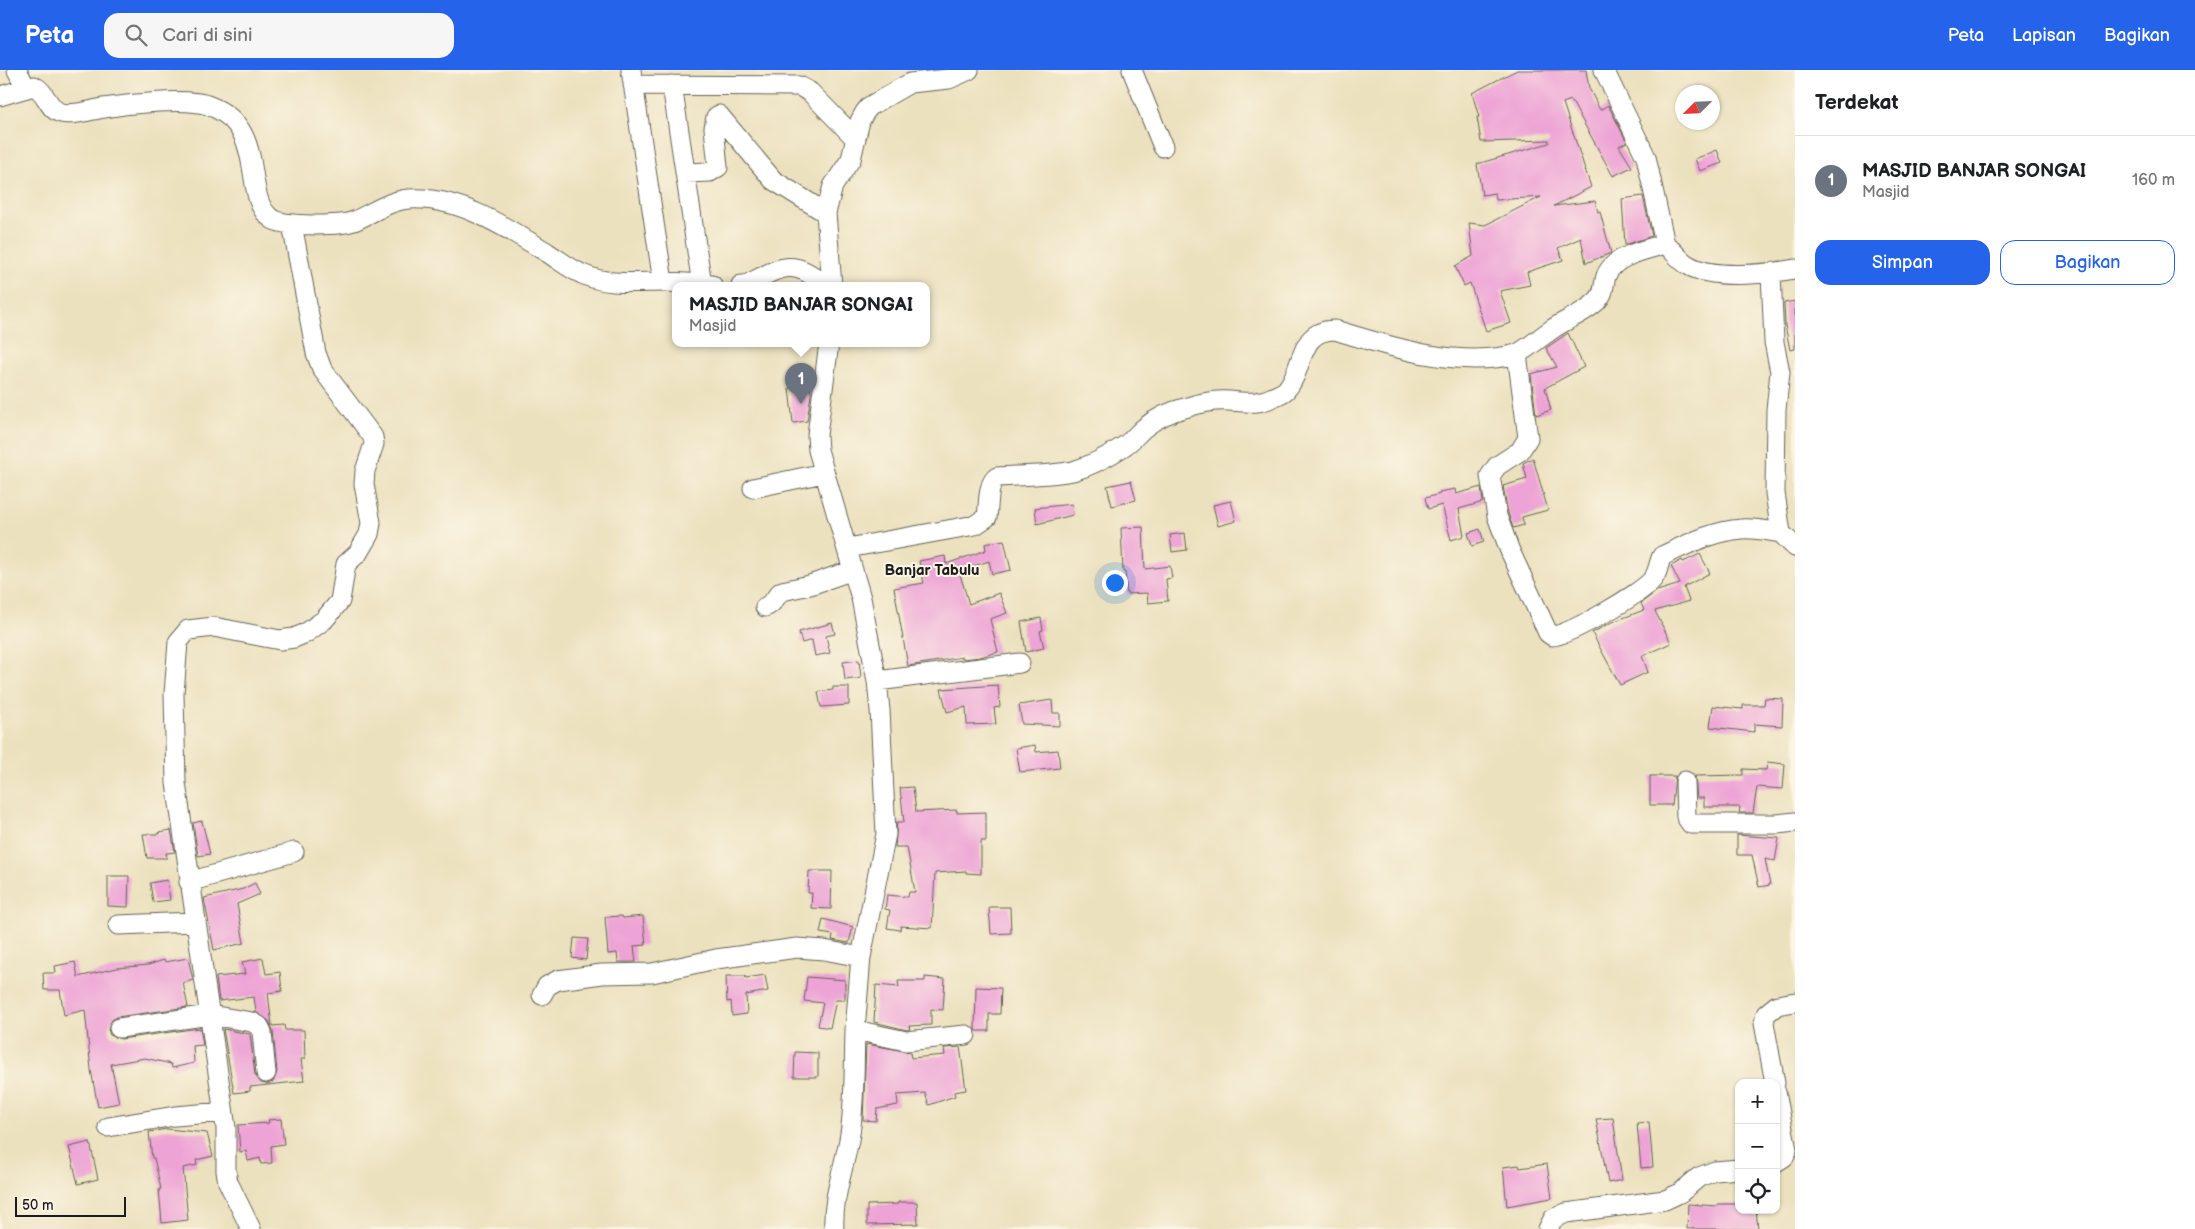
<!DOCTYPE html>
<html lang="id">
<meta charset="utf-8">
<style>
:root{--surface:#fff;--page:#f6f6f6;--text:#202124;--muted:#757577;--line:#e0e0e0;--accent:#2563eb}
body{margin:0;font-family:"Balsamiq Sans",sans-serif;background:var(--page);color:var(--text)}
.controls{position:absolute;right:15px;bottom:15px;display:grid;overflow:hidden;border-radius:10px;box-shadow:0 1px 4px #0004}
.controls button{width:45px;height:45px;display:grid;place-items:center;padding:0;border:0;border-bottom:1px solid var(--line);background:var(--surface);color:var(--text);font:25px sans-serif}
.compass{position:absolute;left:1675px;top:15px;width:45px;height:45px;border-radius:50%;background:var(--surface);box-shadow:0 1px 4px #0004;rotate:246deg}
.scale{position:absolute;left:15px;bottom:12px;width:111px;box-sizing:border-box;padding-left:5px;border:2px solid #1c1c1c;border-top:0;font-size:14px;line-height:18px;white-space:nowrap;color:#1c1c1c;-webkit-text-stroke:4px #fcf5e5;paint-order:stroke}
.you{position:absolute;left:1114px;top:512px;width:18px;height:18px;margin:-12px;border:4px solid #fff;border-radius:50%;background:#1a73e8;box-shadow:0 0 0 8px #1a73e833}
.badge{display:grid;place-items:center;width:32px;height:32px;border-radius:50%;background:var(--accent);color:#fff;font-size:16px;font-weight:700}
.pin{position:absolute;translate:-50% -41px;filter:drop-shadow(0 1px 2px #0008)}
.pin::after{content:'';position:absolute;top:26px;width:18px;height:15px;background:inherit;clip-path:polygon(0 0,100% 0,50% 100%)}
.popup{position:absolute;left:672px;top:212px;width:258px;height:65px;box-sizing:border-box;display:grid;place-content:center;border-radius:10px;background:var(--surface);filter:drop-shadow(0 1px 4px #0005);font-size:16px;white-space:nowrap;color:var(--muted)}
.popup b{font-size:19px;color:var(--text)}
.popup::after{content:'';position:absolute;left:50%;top:100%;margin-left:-10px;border:10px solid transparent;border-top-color:var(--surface)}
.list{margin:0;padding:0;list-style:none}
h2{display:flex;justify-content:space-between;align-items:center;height:65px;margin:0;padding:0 20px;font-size:21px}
h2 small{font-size:16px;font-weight:400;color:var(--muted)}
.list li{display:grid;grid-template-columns:32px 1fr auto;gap:15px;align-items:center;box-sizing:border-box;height:90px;padding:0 20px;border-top:1px solid var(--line)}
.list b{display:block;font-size:19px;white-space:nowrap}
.list p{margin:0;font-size:16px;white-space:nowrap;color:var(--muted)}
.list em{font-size:16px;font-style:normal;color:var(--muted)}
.actions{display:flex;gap:10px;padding:15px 20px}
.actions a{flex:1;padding:11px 0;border:1px solid var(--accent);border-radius:15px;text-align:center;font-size:18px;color:var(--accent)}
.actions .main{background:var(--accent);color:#fff}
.icon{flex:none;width:28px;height:28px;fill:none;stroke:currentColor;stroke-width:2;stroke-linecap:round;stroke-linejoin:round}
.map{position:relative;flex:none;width:1795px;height:1159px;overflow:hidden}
header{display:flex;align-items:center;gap:30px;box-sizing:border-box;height:70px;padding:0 25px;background:var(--accent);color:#fff}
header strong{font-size:24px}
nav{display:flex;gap:28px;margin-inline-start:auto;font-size:18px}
.search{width:350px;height:45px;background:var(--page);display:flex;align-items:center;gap:12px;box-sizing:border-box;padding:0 18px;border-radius:15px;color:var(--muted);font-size:19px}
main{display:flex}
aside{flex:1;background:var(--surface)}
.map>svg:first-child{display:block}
.building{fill:#eda3d5}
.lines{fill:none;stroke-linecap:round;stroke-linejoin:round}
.minor-casing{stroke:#646155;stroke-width:21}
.minor{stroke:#fff;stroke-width:19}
.labels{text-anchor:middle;stroke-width:4;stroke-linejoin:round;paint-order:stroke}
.quarter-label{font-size:15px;font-weight:bold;fill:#1c1c1c;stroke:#fcf5e5}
</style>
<header>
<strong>Peta</strong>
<div class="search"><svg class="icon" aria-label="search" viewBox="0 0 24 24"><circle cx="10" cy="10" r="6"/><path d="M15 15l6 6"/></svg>Cari di sini</div>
<nav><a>Peta</a><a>Lapisan</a><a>Bagikan</a></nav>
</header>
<main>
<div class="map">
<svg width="1795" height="1159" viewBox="0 0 1795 1159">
<rect width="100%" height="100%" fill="#fcf5e5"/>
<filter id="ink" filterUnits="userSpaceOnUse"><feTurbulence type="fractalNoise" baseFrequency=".02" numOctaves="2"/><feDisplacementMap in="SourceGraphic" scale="10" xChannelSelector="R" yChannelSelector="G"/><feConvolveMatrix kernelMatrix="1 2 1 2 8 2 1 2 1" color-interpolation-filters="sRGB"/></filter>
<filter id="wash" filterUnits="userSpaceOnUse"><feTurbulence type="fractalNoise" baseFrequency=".0096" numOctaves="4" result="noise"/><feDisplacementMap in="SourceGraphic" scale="20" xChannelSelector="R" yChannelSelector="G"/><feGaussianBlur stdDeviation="1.12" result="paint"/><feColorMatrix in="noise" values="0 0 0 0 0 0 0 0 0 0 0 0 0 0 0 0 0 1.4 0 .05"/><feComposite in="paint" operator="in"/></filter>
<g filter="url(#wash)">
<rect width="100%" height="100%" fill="#ebe1be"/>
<g id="blocks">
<!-- building -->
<path class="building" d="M1517,0H1586L1589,18L1600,40L1608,35L1627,72L1619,76L1632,97L1613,106L1571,30L1563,33L1591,117L1554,136L1595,131L1598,142H1600L1611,183L1586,193L1581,168L1558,178L1563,190L1527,202L1530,215L1500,221L1511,253L1486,261L1470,213L1464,216L1455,196L1473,186L1469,153L1485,155L1541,127L1496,130L1495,123L1482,125L1477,94L1549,73V70L1481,72L1477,47H1479L1472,23Z
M1717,80L1722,93L1700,101L1695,89Z
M1643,126L1652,166L1625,175L1622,129Z
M1795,231V279L1790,280L1785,255L1784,233Z
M1568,263L1584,297L1545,318L1551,340L1536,345L1531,304L1557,297L1546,278Z
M810,315L811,324L807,351L793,353L789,318Z
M1533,388L1548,440L1522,447L1524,455L1513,458L1508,443L1503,416L1527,409L1523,393Z
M1131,411L1136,430L1112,436L1107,416Z
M1481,417L1483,432L1459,439L1464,466L1451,470L1442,435L1428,439L1425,428L1440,424L1439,422L1455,419L1456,424Z
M1231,431L1236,451L1218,456L1213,435Z
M1072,434L1073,445L1037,454L1035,438Z
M1143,457L1145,499L1170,496L1172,508L1166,509L1168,531L1148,533L1147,523L1127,524L1125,502H1123L1121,458Z
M1480,459L1484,472L1472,476L1468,463Z
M1185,463L1187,480L1172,482L1170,465Z
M1004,470L1011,500L992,504L989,491L959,501L969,534L999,523L1007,543L990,549L998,582L980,587L963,589V587L908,596L894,518L924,513L919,491L945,486L946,494L986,480L985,474Z
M1700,484L1710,503L1684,517L1689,531L1655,541L1671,573L1642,586L1648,602L1620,615L1592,563L1610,553L1644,540L1641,533L1657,521L1680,514L1671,496L1682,490L1683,492Z
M1041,548L1043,560L1040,561L1044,578L1026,582L1021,552Z
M832,553L835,564L826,566L830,583L815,586L812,570L802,573L799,562Z
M859,590L861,608L845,610L843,592Z
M998,615L1000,637L994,638L996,654L967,655L966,637L947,642L941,619Z
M833,617H849V635L821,637L818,622L833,620Z
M1765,628L1783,629L1782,656L1754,654V662L1710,657L1713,636L1743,639V635H1764Z
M1052,630L1053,643H1060V656L1022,654L1019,635Z
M1035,675L1036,682L1058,680L1060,698L1020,702L1016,678Z
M1767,692L1785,694L1783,719L1757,717L1753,743H1739L1740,737H1704V728H1697L1695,706L1743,705V699L1766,700Z
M1650,706H1675L1672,735H1650Z
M913,717L916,742L957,740V743L986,742V771H981V804L966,803V801L935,803L932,858L901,856L900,860L887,858L890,840L885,839L887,825L908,827L909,822H915L907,777H895L897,752H904L900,718Z
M202,751L210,784L198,786L193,753Z
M171,760L175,782L166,783L167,788H147L143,764H160L159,762Z
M1737,765L1779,768L1775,791L1765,789L1770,815L1759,817L1752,785H1737Z
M809,801H832L831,839L811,838L812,823H808Z
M108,806H129L128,837L108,836Z
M167,810L170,830L153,832L150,813Z
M255,813L260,824L237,834L244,873L214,880L204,828L243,819Z
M989,837H1010L1011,863L991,864Z
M622,846L623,848L643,846L646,875L634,876L636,892H618L617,883L608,884L605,847Z
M823,849L853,857L849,873L832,870L833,865L820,863Z
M574,868L588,869L586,890L572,888Z
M188,888L193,910L183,913L188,937L117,947L112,950L108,959L110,965L121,969L200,958L203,975L193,976L194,993L172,998L171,994L145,988L111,994L119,1033L98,1037L91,1000L85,940L64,945L60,920H44L43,903H56L55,896L75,892L78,907L117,898L148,895L164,890L165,892Z
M263,888L266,904L280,902L282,921L268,923L272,956L284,955L285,960H304L305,989H301L304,1011L250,1017V1021L234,1023L223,959L250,964L255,1005L261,1013L267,1014L273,1012L277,1002L273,961L269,951L256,942L254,927L219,931L216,907L245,904L242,892Z
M765,905L768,921L746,925L747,944L732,946L731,931L727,932L726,906H745L746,908Z
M807,907L845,910V930H836L830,958L818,956L823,933L804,931Z
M925,907L945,909L943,940L931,939V955L909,956L910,959L907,960L874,952L876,915L899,917L898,911H925Z
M976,917L1001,918L1000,944H989V961H976L975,959Z
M866,974L910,982L911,988L945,985L944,978L960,977L966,1020L954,1022L955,1026L929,1035L925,1023L897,1025L898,1035L877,1039L876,1051L863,1050Z
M795,982L818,983V1007H794Z
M1613,1048L1622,1110L1608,1113L1596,1049Z
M281,1049L284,1074L271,1076L272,1093L261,1094L260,1088L248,1091L246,1081L240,1082L238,1055L269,1053L268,1050Z
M1649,1052L1653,1097L1641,1098L1637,1053Z
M167,1059L207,1063L213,1086L196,1090L197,1095L183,1098L188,1150L162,1153L159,1119H161L154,1088H152L149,1062Z
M90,1072L98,1109L78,1114L69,1077Z
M1547,1094L1552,1128L1507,1136L1503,1097L1519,1095L1520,1098Z
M898,1132H917L918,1154L867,1155V1135L898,1134Z
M1688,1134L1718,1136V1134H1739V1140H1756L1758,1159H1687Z"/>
</g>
</g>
<g filter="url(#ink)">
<use href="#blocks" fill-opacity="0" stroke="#646155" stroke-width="1"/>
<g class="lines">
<!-- minor casing -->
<g class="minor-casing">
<path id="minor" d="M17,0L26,18
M631,0L663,212
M1132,0L1163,77
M1604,0L1646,87L1665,174
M633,15L799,16L810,22L856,69
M672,15L702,215
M0,26L34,16C47,22 48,40 61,43C73,46 91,40 104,38C129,34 188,27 210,36C270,59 240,127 272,149C283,157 341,156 354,151C371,144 390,130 409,129C459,126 507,158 548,183C559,190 570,199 582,204C608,216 636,212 664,212C680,212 696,214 712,215
M685,103L710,102L718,97L714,58L716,47L719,45L773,110L826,143
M1771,203L1774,272L1780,302L1776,340L1775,423L1781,463L1795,477
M741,215H746C779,198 793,186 824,215
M832,215L826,143L833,116L851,89L860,51L865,42L870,36L910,13L949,9L969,0
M829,273L817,365L818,380L861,528L877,611L1020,593
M753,418L824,403
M1781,463C1768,461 1755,458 1742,459C1713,461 1688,474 1662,486C1658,494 1658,505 1651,511C1640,524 1568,566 1552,566L1548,563L1510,481L1497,446L1490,406L1497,396L1520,381L1528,368L1517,284C1530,277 1539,268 1551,260C1566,249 1584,244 1597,231C1605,223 1603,216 1606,206C1614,185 1646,180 1665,174C1673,180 1679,190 1688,195C1712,210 1767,204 1795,199
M848,478L975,455L987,447C989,436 987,413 997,407C1022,405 1049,406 1073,401C1090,396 1109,386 1124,376C1132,371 1137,364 1144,358C1156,348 1172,341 1188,337C1200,333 1216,330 1229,331C1245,332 1258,335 1273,327C1277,325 1283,323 1286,320C1305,299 1297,260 1335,260C1391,277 1458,299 1517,284
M765,537C776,533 775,525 782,521L810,515L853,500
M1685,711L1686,747L1691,754H1777L1795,752
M189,812L294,782
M118,855L194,852
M861,887L886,764L880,640L877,611
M542,925L547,916L558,910L602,904L652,903L716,889L797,878L824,880L861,887L855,960L906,971L966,965
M119,958L210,945L252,952L259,956L262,962L266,1003
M1775,1013L1764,953L1766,944L1777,935L1795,932
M1776,1022L1787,1080L1784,1087L1776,1092
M108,1057L175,1046L223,1042
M251,1159L228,1112L226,1101V1058L176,713L174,624L178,572L188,560L214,557L280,570L294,568L306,563L324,550L340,531L346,494L358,483L369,464L371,453L364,414L365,401L374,374L373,367L322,299L316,283L292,154
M834,1159C832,1127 845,1096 850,1064C855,1030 854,994 855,960
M1548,1159L1553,1149L1566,1143L1665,1130L1680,1123L1699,1107L1715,1101L1739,1099"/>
</g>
<!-- minor -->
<use href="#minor" class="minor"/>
</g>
</g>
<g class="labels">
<!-- quarter labels -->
<g class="quarter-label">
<text x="932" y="505">Banjar Tabulu</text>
</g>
</g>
</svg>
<div class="controls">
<button>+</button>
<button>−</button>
<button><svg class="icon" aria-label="locate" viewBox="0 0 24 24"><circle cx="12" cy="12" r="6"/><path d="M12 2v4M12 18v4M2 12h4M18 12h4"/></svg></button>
</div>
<svg class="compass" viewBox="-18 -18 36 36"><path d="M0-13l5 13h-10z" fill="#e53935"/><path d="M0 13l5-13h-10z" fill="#757577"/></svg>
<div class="scale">50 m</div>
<div class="you"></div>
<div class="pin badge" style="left:801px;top:334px;background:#6b7280">1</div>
<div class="popup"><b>MASJID BANJAR SONGAI</b>Masjid</div>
</div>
<aside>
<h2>Terdekat<small></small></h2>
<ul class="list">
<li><span class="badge" style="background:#6b7280">1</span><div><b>MASJID BANJAR SONGAI</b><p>Masjid</p></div><em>160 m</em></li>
</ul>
<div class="actions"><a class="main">Simpan</a><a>Bagikan</a></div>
</aside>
</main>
